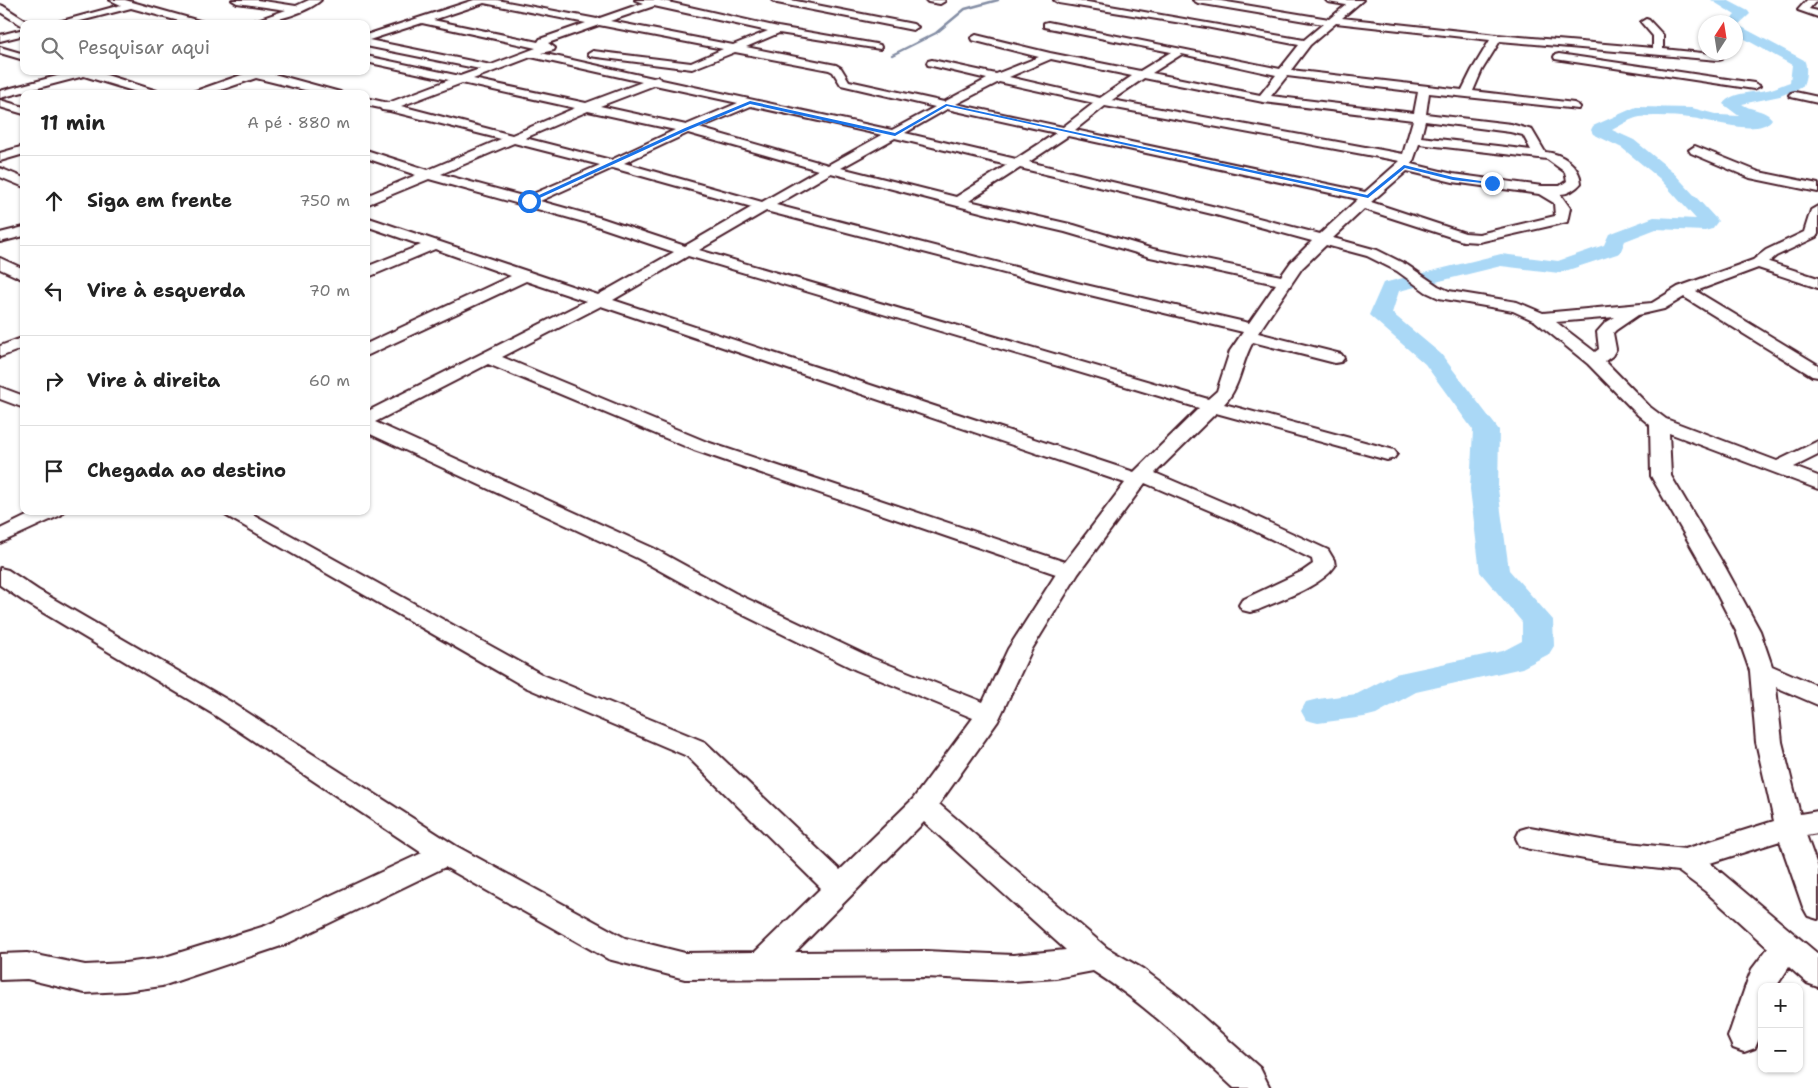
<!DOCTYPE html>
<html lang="pt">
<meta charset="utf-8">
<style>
:root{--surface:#fff;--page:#f6f6f6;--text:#222;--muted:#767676;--line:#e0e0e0}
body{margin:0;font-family:"Shantell Sans",sans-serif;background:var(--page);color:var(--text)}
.controls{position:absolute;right:15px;bottom:15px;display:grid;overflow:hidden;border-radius:10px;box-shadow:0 1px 4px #0004}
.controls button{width:45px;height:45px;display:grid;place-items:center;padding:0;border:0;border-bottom:1px solid var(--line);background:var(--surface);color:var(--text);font:25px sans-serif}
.compass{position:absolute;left:1698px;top:15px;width:45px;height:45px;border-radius:50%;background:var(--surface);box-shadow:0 1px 4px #0004;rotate:12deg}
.stop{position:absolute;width:15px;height:15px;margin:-11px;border:4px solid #1a73e8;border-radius:50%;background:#fff}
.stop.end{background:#1a73e8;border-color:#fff;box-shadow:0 1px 5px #0008}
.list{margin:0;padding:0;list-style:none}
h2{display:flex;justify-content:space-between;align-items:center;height:65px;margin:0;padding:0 20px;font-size:21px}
h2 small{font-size:16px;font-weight:400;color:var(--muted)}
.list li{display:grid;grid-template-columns:32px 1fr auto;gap:15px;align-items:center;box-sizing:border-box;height:90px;padding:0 20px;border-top:1px solid var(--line)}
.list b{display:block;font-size:19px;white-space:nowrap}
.list em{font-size:16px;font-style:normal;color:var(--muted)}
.icon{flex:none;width:28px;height:28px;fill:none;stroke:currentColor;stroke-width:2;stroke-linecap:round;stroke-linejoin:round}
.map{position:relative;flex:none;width:1818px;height:1088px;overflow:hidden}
.search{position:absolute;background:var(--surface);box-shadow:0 1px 4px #0004;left:20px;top:20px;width:350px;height:55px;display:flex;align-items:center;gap:12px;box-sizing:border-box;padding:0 18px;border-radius:10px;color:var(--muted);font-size:19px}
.panel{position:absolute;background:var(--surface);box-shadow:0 1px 4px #0004;left:20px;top:90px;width:350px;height:425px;border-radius:10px}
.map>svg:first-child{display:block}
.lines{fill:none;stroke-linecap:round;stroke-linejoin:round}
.stream{stroke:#848ea5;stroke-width:2.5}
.river{fill:#aad8f6;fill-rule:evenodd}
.minor-casing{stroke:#4a1f2b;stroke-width:4}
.minor{fill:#fff;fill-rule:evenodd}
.route{fill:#1a73e8}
</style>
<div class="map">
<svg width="1818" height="1088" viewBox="0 0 1818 1088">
<rect width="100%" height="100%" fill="#fff"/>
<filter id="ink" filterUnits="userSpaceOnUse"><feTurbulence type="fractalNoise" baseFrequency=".02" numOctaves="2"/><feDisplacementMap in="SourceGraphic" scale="10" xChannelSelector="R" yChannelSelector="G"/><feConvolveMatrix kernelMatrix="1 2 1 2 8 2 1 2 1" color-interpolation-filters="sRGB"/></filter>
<g filter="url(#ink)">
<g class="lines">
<!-- stream -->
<path class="stream" d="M892,55L936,33L965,9L998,0"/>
<!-- river -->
<path class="river" d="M1711,0H1727L1748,11L1750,14L1738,25L1804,60C1808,66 1806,81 1802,87L1780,96L1742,104C1752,111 1765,109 1772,119C1759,138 1708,119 1690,118C1675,116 1655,115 1640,117C1631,118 1620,126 1612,130L1634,140L1671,170L1718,221L1712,229L1705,231L1656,229L1625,241L1620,253L1559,273L1501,266L1399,291L1392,313L1441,354L1499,430L1498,489L1509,570L1553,620L1554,646L1549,654L1522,668L1416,692L1376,714L1364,717L1318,723L1306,720L1301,711L1306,702L1318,699L1357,694L1395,674L1503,651L1522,641V622L1480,572L1470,489L1473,430L1425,364L1369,315L1383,283L1501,254L1558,261L1604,245L1609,234L1654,217L1696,219L1659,178L1622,148L1593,134L1591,130L1593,126L1636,107L1692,108L1719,115L1739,116L1723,104C1732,91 1757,93 1771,89C1778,87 1784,84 1790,82L1792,65L1736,34V22H1728L1735,15Z"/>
<!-- minor casing -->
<g class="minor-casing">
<path id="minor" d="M110,0H125L210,24H190L131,8L69,24H51L121,5Z
M232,0H257L296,6L309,0H321C306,14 266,24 246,24L286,10L237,3Z
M474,0H497L597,19L643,3L635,0H659L778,27L876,44L880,45L881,47L880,49L779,33L746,47L836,65L841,68L849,81L944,102L987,79L928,65L927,63L928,61L932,60L996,74L1039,57L972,40L971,38L976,35L1050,53L1140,71L1171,52L1044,27V23L1048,22L1280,69L1299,45L1206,27L1059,3L1054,0H1076L1304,40L1323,24L1198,3L1193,0H1215L1329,19L1346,5L1328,2L1326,0H1363L1342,18L1497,35L1653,48V36L1641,22L1646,19L1649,20L1663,35V49L1722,55L1723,57L1722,59L1718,60L1500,41L1482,70L1473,91L1574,103L1578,105L1580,107L1578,109L1429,93L1426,114L1511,124L1532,130L1545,152C1561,153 1580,165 1581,183C1576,189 1568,194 1560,194L1570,208L1567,222L1479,242L1463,241L1364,209L1333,238L1377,250L1407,265L1438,286L1449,291L1517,302L1543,313L1652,303L1678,287L1753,260L1766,250L1804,232L1811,210L1818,206V234L1816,237L1776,256L1769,262L1818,278V288L1758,268L1696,291L1818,365V377L1812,376L1684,297L1664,309L1638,315L1616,330L1613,333L1616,349L1612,356L1605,361L1650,407L1666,419L1777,461L1818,441V455L1794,467L1818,476V489L1669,433L1671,476L1725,567L1760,631L1772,666L1818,686V705L1776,687L1782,742L1800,814L1818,811V833L1806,835L1818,868V919L1808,916L1803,907L1780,841L1710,863L1818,954V987L1807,983L1789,967L1776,987H1762V1032L1755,1048L1744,1052L1733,1048L1728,1037L1748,979L1752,969L1768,948L1705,891L1678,871L1601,862L1530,849L1520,846L1516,838L1520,830L1530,827L1601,840L1685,849L1774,821L1756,742L1750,671L1736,631L1703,567L1651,476L1650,425L1638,415L1588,364L1535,321L1513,311L1439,298L1426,292L1397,271L1367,256L1326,245L1302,268L1258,333L1341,354L1344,358L1341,362L1335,363L1253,342C1241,362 1241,387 1224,404L1394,450L1397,454L1394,458L1387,460L1380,458L1216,413L1155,473L1246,512L1328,550L1334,560L1335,566C1322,586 1280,600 1258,610L1250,612L1242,610L1239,605L1242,600L1303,571L1313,564L1312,559L1232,520L1145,483L1078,574L1032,649L998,721L939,804L1107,948L1143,969L1179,996L1260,1068L1270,1088H1234C1189,1046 1145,1004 1093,971L1056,978L1013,981L925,977L685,979L608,959L445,867L284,945L162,986L125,991L85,993L27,979L0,980V954L27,953L85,965L125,963L162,958L265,926L422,853L213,714L22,600L0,585V568L8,570L38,590L231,702L456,846L625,938L685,953L755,952L821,888L687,756L525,687L225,515L222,511H247L543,675L705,742L840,870L913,799L973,718L856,670L719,603L637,558L366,432V412L586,301L526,281L366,356V344L511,276L435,249L366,278V267L421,245L366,226V217L598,295L674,252L591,224L429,179L366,205V196L416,175L366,158V150L428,170L501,139L390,111L382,110L380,108L366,105V98L388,103L449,80L366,62V56L460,76L480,69L366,46V35ZM484,3L586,23L540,39L538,42L433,20ZM654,6L768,31L733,45L610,21ZM422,23L536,48L491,65L369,40ZM1336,23L1490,40L1472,70L1462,90L1291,70L1310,45ZM599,25L723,49L691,63L593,51L588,54L589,56L692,69L735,52L829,70L833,72L841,85L935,107L892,130L662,80L657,77L653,78L541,53L554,50L555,48L548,43ZM1182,54L1276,75L1260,95L1152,73ZM531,57L642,82L586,103L473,79ZM1051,59L1132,76L1100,98L1009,77ZM1287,76L1418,92L1414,113L1271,96ZM1144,78L1263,102L1413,120L1403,154L1112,100ZM999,82L1094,103L1063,127L956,104ZM462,83L575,108L512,135L401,106ZM655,85L738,103L686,125L600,106ZM751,106L882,135L828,165L699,128ZM1105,106L1400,161L1365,192L1075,130ZM947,109L1056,133L1016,159L905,133ZM588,111L675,130L611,160L525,138ZM1425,121L1510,132L1523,135L1531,150L1421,137ZM688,133L818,170L762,202L624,163ZM1068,136L1358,199L1320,234L1216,207L1029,162ZM895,138L1007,165L956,197L841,168ZM514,143L600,165L526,197L441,174ZM1419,144L1547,159L1565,172L1567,181L1560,186H1542L1453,174L1412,164ZM613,168L752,207L685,246L601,218L540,201ZM1020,168L1212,214L1312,241L1291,262L1281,276L1153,249L1074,225L969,201ZM1407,171L1453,182L1539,194L1554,203L1555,216L1479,234L1465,233L1371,202ZM831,173L996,216L1065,232L1150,257L1276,284L1249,323L1077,283L776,205ZM766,211L1069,290L1243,332L1230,351L1217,391L1208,399L699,250ZM688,256L1199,408L1134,472L613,300ZM601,306L1125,483L1065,562L707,442L502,357ZM1615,317L1605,323L1597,332L1599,349L1595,352L1556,322ZM488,364L694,450L1056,574L1008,649L983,702L872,658L735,593L653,548L375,422ZM924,822L1066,950L1013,955L925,951L795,952Z
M772,0H791L913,24L918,27L913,30L777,3Z
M926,0H944L945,1L940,4L928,2Z
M1807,0H1817L1809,9L1818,11V17L1798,10Z
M0,5L3,6L31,24H24L23,26L0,12Z
M24,29V35L0,41V35Z
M0,47L24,54V60L0,53Z
M1559,54L1754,83L1760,86L1754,89L1555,59L1554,57L1555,55Z
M76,71H94L160,92L162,94H143L84,76L0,98V91Z
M238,71H263L340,92L342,94H321L256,78L209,94H191L193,92L244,74Z
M1795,92L1818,97V103L1791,97L1789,95L1791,93Z
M0,100L24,107V114L0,107Z
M24,146V154L0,161V153Z
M1695,146L1759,172L1818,184V192L1750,178L1691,153L1689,150Z
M0,168L24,178V187L0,177Z
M24,227V236L0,242V233Z
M0,258L24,269V280L0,269Z
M24,337V348L0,357V346Z
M0,387L24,396V408L0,399Z
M37,511H64L61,515L0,543V529Z"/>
</g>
<!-- minor -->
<use href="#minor" class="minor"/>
</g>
</g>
<!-- route -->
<path class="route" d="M750,101L895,133L946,104L1367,195L1404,165L1453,177L1495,183L1492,184L1453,180L1405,168L1368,198L947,106L895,136L750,104L688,130L531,202L526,201L685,128Z"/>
</svg>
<div class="controls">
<button>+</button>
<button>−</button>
</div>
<svg class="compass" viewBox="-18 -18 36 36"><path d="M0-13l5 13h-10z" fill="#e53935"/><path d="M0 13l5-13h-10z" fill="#767676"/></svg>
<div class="stop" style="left:529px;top:201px"></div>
<div class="stop end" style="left:1492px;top:183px"></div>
<div class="search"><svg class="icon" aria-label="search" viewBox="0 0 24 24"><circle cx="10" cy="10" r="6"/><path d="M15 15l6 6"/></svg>Pesquisar aqui</div>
<section class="panel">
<h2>11 min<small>A pé · 880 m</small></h2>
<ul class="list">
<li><svg class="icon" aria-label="ahead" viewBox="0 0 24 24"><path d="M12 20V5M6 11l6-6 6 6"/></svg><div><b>Siga em frente</b></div><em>750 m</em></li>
<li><svg class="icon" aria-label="left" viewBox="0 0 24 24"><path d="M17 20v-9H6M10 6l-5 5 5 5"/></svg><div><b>Vire à esquerda</b></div><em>70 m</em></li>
<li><svg class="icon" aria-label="right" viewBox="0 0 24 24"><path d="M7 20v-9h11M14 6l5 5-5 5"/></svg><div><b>Vire à direita</b></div><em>60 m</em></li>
<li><svg class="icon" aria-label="arrive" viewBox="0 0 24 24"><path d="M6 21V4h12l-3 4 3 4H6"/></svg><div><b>Chegada ao destino</b></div></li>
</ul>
</section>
</div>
